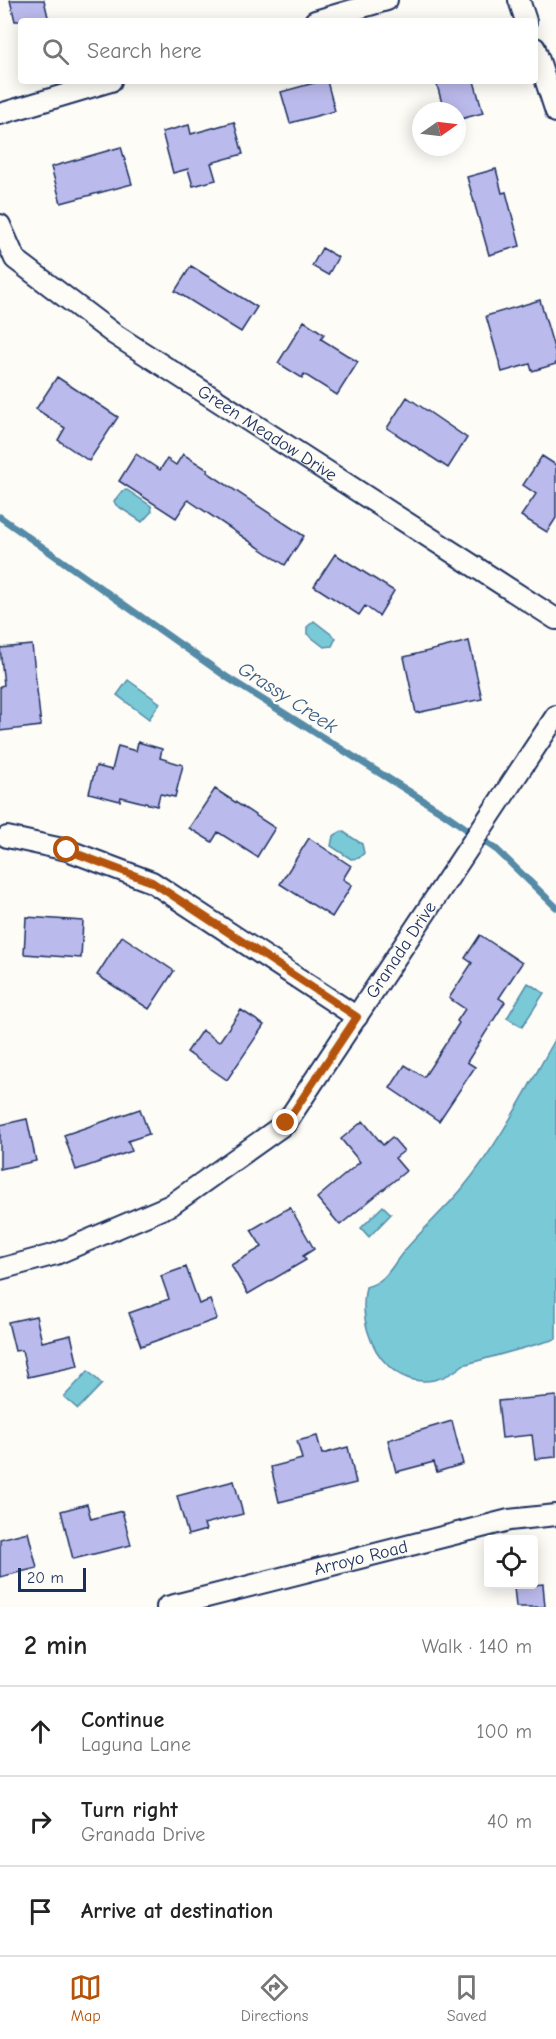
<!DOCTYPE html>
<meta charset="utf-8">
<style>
:root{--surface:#fff;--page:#f2f2f2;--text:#222;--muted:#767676;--line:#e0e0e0;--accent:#b45309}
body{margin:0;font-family:"Comic Neue",sans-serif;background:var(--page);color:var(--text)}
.controls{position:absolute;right:18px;bottom:18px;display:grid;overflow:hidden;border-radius:6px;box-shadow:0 3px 15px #0003}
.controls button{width:54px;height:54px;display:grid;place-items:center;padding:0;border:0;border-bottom:2px solid var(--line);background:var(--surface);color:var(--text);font:30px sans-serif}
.compass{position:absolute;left:412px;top:102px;width:54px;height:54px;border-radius:50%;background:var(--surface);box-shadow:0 3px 15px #0003;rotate:76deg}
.scale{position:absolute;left:18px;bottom:15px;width:68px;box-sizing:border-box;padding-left:6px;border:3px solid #1b2f5e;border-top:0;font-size:16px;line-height:21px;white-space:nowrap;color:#1b2f5e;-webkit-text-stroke:4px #fdfcf7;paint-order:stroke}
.stop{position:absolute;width:18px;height:18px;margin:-14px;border:4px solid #b45309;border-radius:50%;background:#fff}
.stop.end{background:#b45309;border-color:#fff;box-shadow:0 2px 6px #0008}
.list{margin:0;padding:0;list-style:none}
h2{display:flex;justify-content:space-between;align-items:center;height:78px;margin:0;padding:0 24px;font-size:26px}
h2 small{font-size:20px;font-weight:400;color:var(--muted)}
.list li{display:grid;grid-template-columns:39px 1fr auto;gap:18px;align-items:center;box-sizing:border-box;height:90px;padding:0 24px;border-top:2px solid var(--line)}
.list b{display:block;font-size:22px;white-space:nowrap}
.list p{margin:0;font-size:20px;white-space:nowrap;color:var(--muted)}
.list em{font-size:20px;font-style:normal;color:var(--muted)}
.icon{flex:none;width:33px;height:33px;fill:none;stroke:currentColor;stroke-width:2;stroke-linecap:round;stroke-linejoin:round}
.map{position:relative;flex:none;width:556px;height:1607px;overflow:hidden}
.search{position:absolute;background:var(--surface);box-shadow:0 3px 15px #0003;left:18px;right:18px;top:18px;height:66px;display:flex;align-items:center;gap:15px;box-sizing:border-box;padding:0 21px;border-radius:6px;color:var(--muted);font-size:22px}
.sheet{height:348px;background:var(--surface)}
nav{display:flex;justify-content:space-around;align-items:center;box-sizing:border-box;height:84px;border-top:2px solid var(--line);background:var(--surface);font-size:16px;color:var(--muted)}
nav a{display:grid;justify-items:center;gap:3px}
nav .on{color:var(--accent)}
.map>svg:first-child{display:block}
.water{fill:#7ac9d7;stroke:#548ba7;stroke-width:1.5}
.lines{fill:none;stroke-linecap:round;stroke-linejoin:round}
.stream{stroke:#548ba7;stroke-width:7}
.building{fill:#bbbaec;stroke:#1b2f5e;stroke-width:1.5}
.street-casing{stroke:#1b2f5e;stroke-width:24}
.street{stroke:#fdfcf7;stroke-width:20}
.route{stroke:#b45309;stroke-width:8}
.labels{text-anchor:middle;stroke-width:4.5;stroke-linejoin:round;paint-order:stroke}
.street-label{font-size:18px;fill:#1b2f5e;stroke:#fdfcf7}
.water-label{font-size:20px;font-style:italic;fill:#385d82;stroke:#fdfcf7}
</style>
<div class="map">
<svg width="556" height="1607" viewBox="0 0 556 1607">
<rect width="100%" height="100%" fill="#fdfcf7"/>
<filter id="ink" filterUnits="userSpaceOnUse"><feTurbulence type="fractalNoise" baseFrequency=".0167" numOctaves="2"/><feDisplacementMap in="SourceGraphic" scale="12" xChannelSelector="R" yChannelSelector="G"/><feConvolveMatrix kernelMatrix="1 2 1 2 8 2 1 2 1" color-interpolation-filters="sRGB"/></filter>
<g filter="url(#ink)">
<!-- water -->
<path class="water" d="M127,490L151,506L152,511L142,522L116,505L114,501L122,491Z
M314,621L336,638L332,646L324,647L307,634V627Z
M128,680L160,703L149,719L117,695Z
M342,831L362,844L364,853L359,858L351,859L331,846L333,836Z
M528,983L544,993L522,1027L507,1018Z
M556,1038V1339L463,1365C406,1412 353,1346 366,1287C388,1281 391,1266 405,1250C422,1230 444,1210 461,1190C499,1144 527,1089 556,1038Z
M383,1206L391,1214L369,1237L361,1228Z
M88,1371L102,1384L78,1409L64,1397Z"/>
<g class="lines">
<!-- stream -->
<path class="stream" d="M0,517L228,678L445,814L497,850L556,907"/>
</g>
<!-- building -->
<path class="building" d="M10,0H44L49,21H15Z
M321,81H327L335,111L290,123L281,92Z
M436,81H474L483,113L457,120V111H444Z
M234,122L243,154L211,163L216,180L193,186L188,169L173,173L162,132L189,125L191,134Z
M121,147L132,184L61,203L51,167Z
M496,169L502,193L506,192L520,246L489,255L467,177Z
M322,248L338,257L328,275L312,266Z
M191,266L257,307L241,332L175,291Z
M540,300L556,355V364L532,371L530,364L502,372L486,316Z
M304,321L324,334L321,339L358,362L337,395L304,374L302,378L278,363Z
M57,377L118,417L89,461L58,440L65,428L36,409Z
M407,397L467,438L448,468L387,428Z
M136,454L160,470L167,459L176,465L183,454L208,470L207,472L304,536L285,565L188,500L176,518L119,481Z
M542,456L556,465V518L547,532L521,516L536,494L523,485Z
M335,554L394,591L379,616L365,606L359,615L314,586Z
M469,641L482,699L416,713L404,657Z
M32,645L41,726L0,731V686L4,685L0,648Z
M138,742L162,749L160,758L183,765L175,797L160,794L157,806L121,797L120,801L89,793L96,766L112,770L118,746L136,751Z
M215,789L275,828L257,857L218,832L212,842L189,828Z
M309,838L351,866L343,879L352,885L332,917L280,884Z
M26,917L83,921L81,958L24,954Z
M480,935L522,963L499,998L505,1002L467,1062L475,1067L439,1121L390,1088L405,1065L424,1077L459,1023L457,1021L465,1009L449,998L472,963L465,958Z
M122,936L174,971L149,1009L97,975Z
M241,1010L264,1025L227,1080L187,1052L202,1030L219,1042Z
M140,1109L149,1134L128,1141L132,1151L76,1170L64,1135Z
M27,1119L36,1161L0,1169V1125Z
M363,1121L383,1145L392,1137L404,1151L395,1158L406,1171L340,1225L317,1198L360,1162L341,1139Z
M290,1207L314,1249L303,1256L306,1260L248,1294L231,1265L262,1247L251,1230Z
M186,1267L199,1304L210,1300L217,1319L141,1346L129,1313L169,1299L161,1276Z
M36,1316L42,1342L71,1335L78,1366L28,1377L22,1350L15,1351L8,1322Z
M556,1396V1457L535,1459L532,1435L502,1438L498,1401Z
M452,1421L463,1464L437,1472L434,1462L396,1472L388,1440Z
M317,1436L322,1454L348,1447L356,1483L279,1502L271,1467L302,1459L297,1441Z
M234,1481L243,1514L204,1524L206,1530L188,1535L177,1496Z
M87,1504L91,1519L122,1511L131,1545L73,1559L61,1511Z
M28,1532L37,1568L0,1577V1539Z
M543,1584L545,1607H516L514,1587Z"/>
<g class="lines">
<!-- street casing -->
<g class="street-casing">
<g id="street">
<path d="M519,0L526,21"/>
<path d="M315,21L387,0"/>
<path d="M535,48L556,112"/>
<path d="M0,114L111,81"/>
<path id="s1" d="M0,225L15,259L114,334L556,619"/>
<path d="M7,837L67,850L152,882L357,1017"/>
<path id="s2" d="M0,1269L56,1254L171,1205L286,1123L556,716"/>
<path id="s3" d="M167,1607L509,1520L556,1515"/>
</g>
</g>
<!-- street -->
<use href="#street" class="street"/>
</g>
</g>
<g class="lines" filter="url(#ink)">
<!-- route -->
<path class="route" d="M67,850L152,882L357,1017L286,1123"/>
</g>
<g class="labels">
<!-- street labels -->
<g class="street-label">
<text dy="6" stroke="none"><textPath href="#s1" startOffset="344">Green Meadow Drive</textPath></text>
<text dy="6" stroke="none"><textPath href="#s2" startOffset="532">Granada Drive</textPath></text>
<text dy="6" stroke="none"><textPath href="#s3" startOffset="200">Arroyo Road</textPath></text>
</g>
<!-- water labels -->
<g class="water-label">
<text transform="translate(288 697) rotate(33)" y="7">Grassy Creek</text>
</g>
</g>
</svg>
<div class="controls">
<button><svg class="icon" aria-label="locate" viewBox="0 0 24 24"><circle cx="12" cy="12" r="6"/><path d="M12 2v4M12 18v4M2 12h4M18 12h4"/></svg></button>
</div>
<svg class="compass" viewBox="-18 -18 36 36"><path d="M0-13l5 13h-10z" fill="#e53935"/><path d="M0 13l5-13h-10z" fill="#767676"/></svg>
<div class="scale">20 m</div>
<div class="stop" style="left:67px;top:850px"></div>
<div class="stop end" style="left:286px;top:1123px"></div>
<div class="search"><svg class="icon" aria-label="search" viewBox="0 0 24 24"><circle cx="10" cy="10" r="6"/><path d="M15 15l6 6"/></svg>Search here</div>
</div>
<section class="sheet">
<h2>2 min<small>Walk · 140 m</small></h2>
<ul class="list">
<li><svg class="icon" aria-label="ahead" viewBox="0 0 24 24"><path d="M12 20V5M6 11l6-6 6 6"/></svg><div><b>Continue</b><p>Laguna Lane</p></div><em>100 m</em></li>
<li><svg class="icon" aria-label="right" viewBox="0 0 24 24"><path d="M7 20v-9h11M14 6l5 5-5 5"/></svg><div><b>Turn right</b><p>Granada Drive</p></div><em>40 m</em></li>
<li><svg class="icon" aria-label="arrive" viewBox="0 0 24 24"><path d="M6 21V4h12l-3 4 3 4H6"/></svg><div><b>Arrive at destination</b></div></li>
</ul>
</section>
<nav>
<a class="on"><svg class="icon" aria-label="map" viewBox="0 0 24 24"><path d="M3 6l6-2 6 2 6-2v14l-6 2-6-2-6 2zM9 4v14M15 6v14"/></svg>Map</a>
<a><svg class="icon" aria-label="directions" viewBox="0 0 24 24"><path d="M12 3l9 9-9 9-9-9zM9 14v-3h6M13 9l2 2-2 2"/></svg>Directions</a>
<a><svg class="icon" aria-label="saved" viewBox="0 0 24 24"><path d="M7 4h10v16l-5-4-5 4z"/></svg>Saved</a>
</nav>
